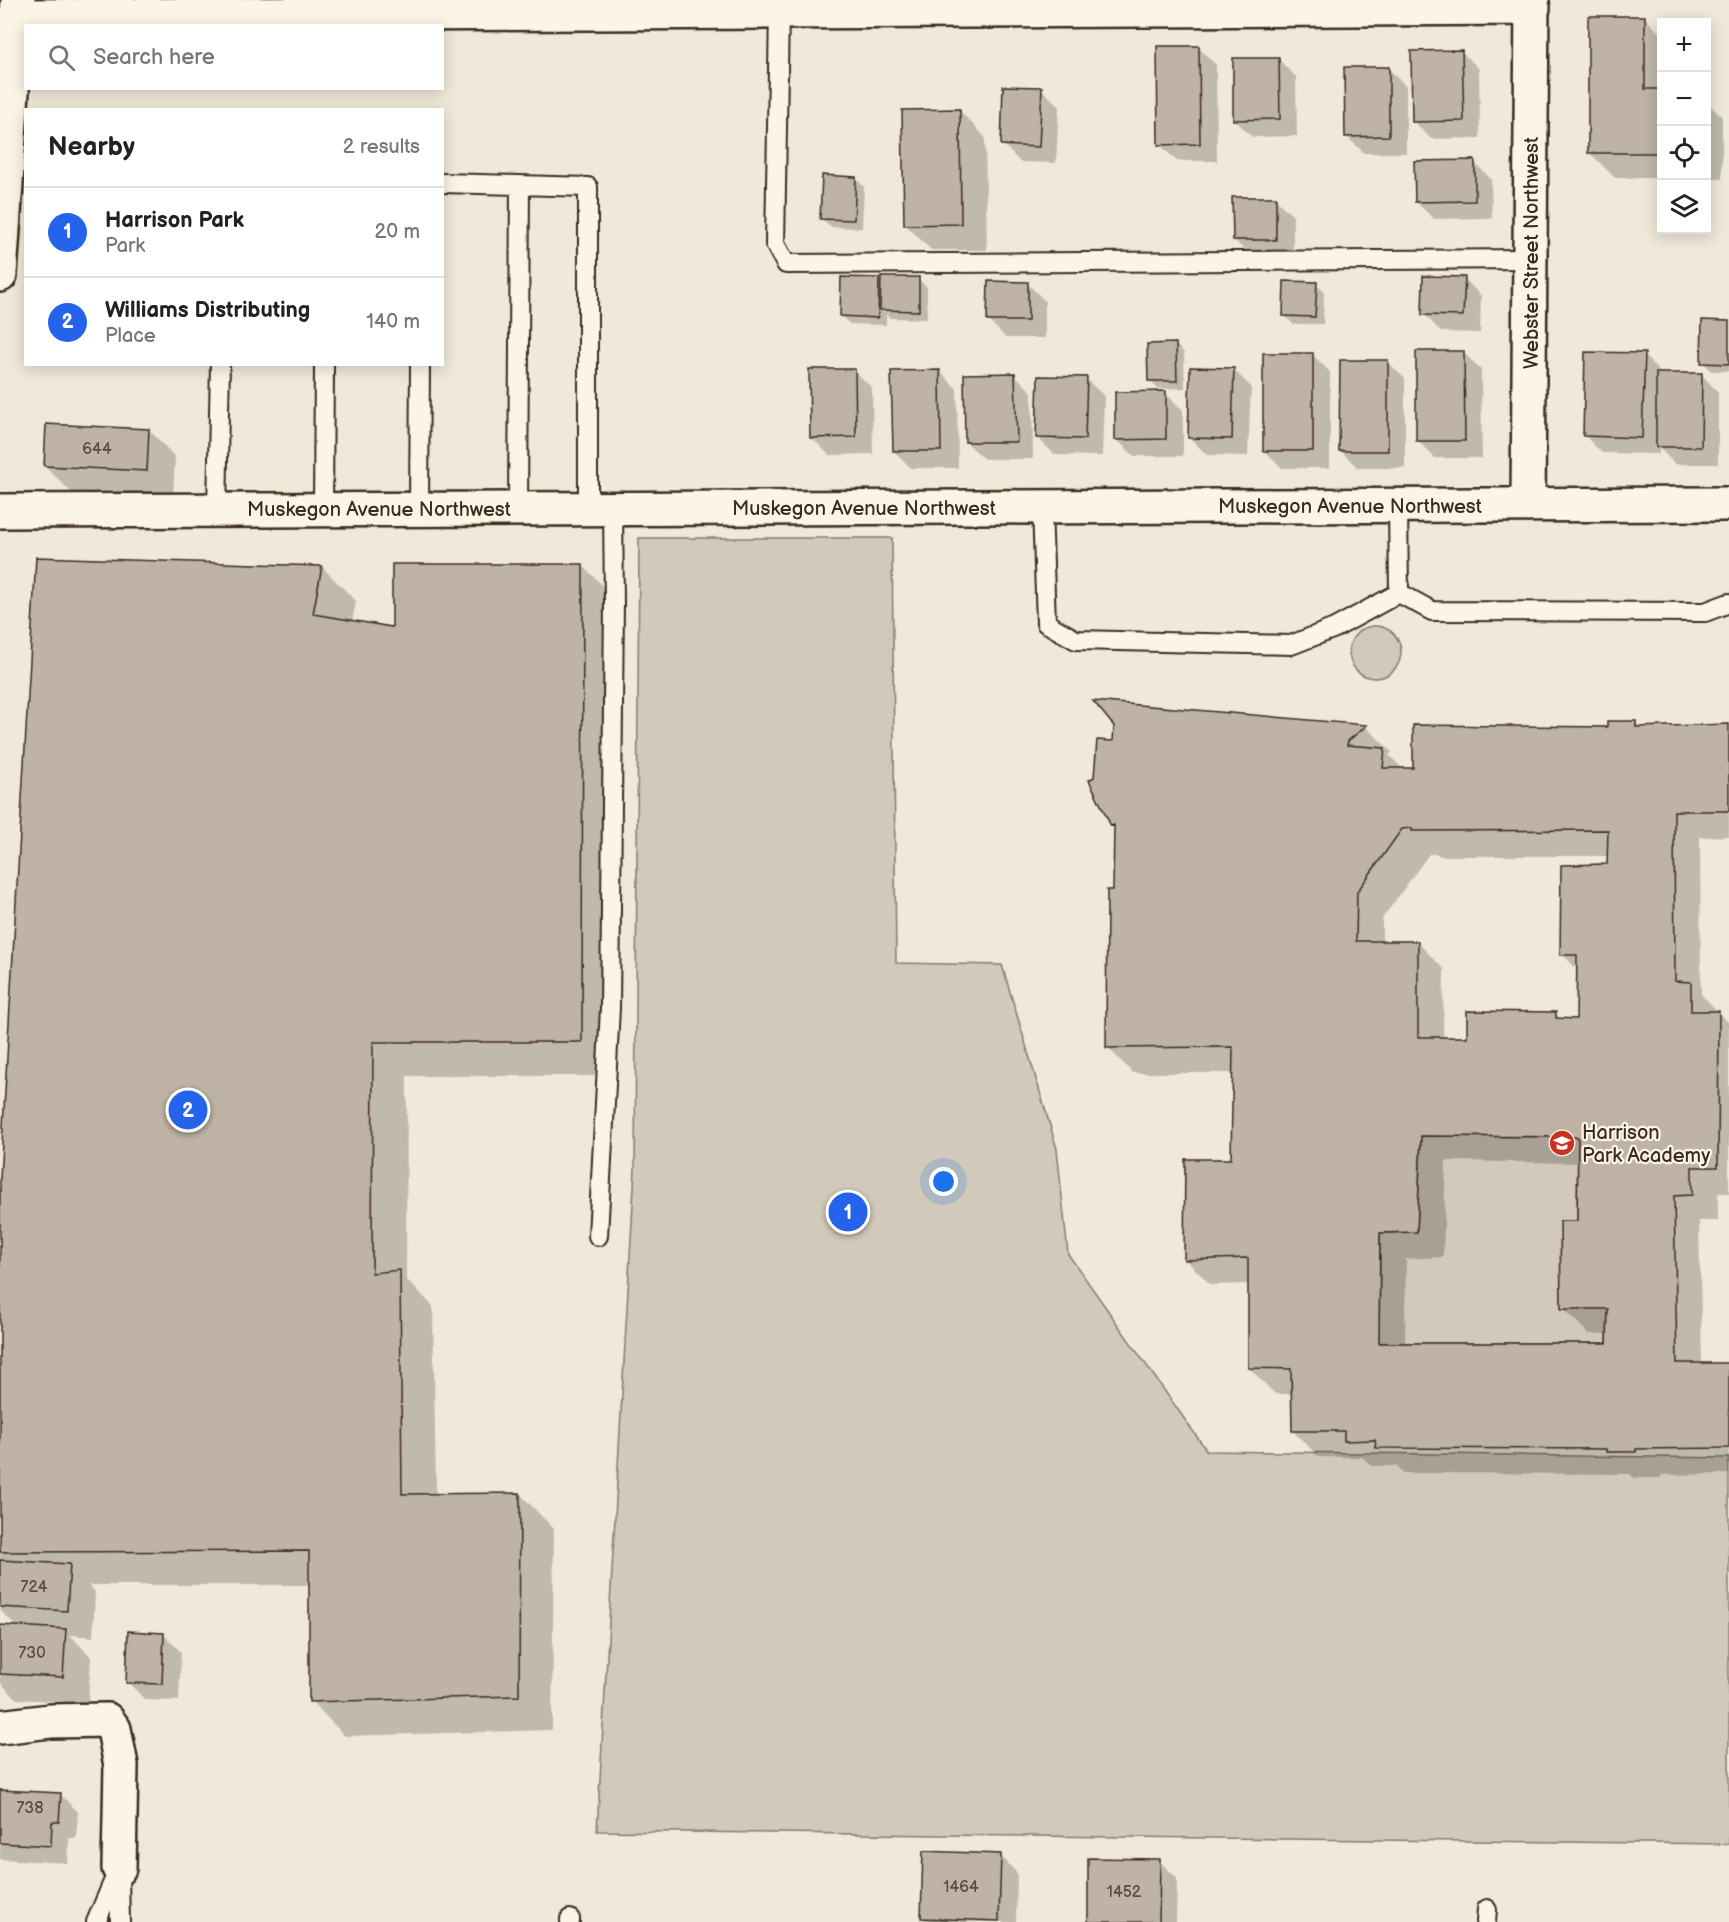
<!DOCTYPE html>
<meta charset="utf-8">
<style>
:root{--surface:#fff;--page:#f2f2f2;--text:#222;--muted:#767676;--line:#e0e0e0;--accent:#2563eb}
body{margin:0;font-family:"Balsamiq Sans",sans-serif;background:var(--page);color:var(--text)}
.controls{position:absolute;right:18px;top:18px;display:grid;overflow:hidden;border-radius:0px;box-shadow:0 3px 15px #0003}
.controls button{width:54px;height:54px;display:grid;place-items:center;padding:0;border:0;border-bottom:2px solid var(--line);background:var(--surface);color:var(--text);font:30px sans-serif}
.you{position:absolute;left:944px;top:1182px;width:21px;height:21px;margin:-15px;border:4px solid #fff;border-radius:50%;background:#1a73e8;box-shadow:0 0 0 9px #1a73e833}
.badge{display:grid;place-items:center;width:39px;height:39px;border-radius:50%;background:var(--accent);color:#fff;font-size:20px;font-weight:700}
.pin{position:absolute;translate:-50% -50%;border:3px solid #fff;box-shadow:0 2px 6px #0006}
.list{margin:0;padding:0;list-style:none}
h2{display:flex;justify-content:space-between;align-items:center;height:78px;margin:0;padding:0 24px;font-size:26px}
h2 small{font-size:20px;font-weight:400;color:var(--muted)}
.list li{display:grid;grid-template-columns:39px 1fr auto;gap:18px;align-items:center;box-sizing:border-box;height:90px;padding:0 24px;border-top:2px solid var(--line)}
.list b{display:block;font-size:22px;white-space:nowrap}
.list p{margin:0;font-size:20px;white-space:nowrap;color:var(--muted)}
.list em{font-size:20px;font-style:normal;color:var(--muted)}
.icon{flex:none;width:33px;height:33px;fill:none;stroke:currentColor;stroke-width:2;stroke-linecap:round;stroke-linejoin:round}
.map{position:relative;flex:none;width:1729px;height:1922px;overflow:hidden}
.search{position:absolute;background:var(--surface);box-shadow:0 3px 15px #0003;left:24px;top:24px;width:420px;height:66px;display:flex;align-items:center;gap:15px;box-sizing:border-box;padding:0 21px;border-radius:0px;color:var(--muted);font-size:22px}
.panel{position:absolute;background:var(--surface);box-shadow:0 3px 15px #0003;left:24px;top:108px;width:420px;height:258px;border-radius:0px}
.map>svg:first-child{display:block}
.green{fill:#d2c9ba;stroke:#867a6c;stroke-width:1.5}
.shadow{fill:#0003;fill-rule:evenodd}
.building{fill:#beb3a4;stroke:#3b2a1e;stroke-width:1.5;fill-rule:evenodd}
.lines{fill:none;stroke-linecap:round;stroke-linejoin:round}
.lane-casing{stroke:#3b2a1e;stroke-width:22}
.street-casing{stroke:#3b2a1e;stroke-width:38}
.secondary-casing{stroke:#3b2a1e;stroke-width:38}
.lane{stroke:#fcf5e5;stroke-width:18}
.street{stroke:#fcf5e5;stroke-width:33}
.secondary{stroke:#fcf5e5;stroke-width:33}
.labels{text-anchor:middle;stroke-width:4.5;stroke-linejoin:round;paint-order:stroke}
.number-label{font-size:16px;fill:#5c4c40}
.street-label{font-size:20px;fill:#3b2a1e;stroke:#fcf5e5}
.poi-label{font-size:20px;fill:#3b2a1e;stroke:#fcf5e5;text-anchor:start}
</style>
<div class="map">
<svg width="1729" height="1922" viewBox="0 0 1729 1922">
<rect width="100%" height="100%" fill="#f0e9d9"/>
<filter id="ink" filterUnits="userSpaceOnUse"><feTurbulence type="fractalNoise" baseFrequency=".0167" numOctaves="2"/><feDisplacementMap in="SourceGraphic" scale="12" xChannelSelector="R" yChannelSelector="G"/><feConvolveMatrix kernelMatrix="1 2 1 2 8 2 1 2 1" color-interpolation-filters="sRGB"/></filter>
<g filter="url(#ink)">
<!-- green -->
<path class="green" d="M639,538H892L896,963L1002,965L1057,1149L1068,1254L1207,1451L1729,1458V1844L597,1831L635,1169Z
M1349 652a26 26 0 1 1 52 0a26 26 0 1 1-52 0Z
M1421,1136L1578,1137L1577,1221H1561L1608,1309L1607,1343H1379L1380,1233L1417,1232Z"/>
<!-- shadow -->
<path class="shadow" d="M1644,17L1662,35V178H1615L1589,152Z
M1198,47L1216,65L1217,161H1177L1159,144Z
M1462,52L1479,69L1480,138L1431,139L1413,121Z
M1278,59L1296,77L1297,136L1252,137L1234,119Z
M1388,68L1406,86V153H1364L1346,136Z
M1041,89L1059,106L1056,163L1020,162L1003,144Z
M1706,101L1722,117V179H1706Z
M959,110L985,137L987,250H931L905,224Z
M1474,162L1491,179L1492,218L1434,219L1416,202Z
M856,178L864,187L862,228L830,227L821,218Z
M1275,199L1293,216V257H1252L1234,240Z
M1464,278L1481,296L1480,333L1441,332L1424,314Z
M918,279L927,287V319L890,318L886,314V325L850,324L841,316L878,280L882,284Z
M1027,283L1045,301V338H1006L988,320Z
M1316,284L1324,292L1323,324H1293L1285,316Z
M1729,322V371H1711L1703,362Z
M1176,345L1184,353L1185,388L1158,389L1149,380Z
M1464,353L1481,370L1482,458H1435L1417,440Z
M1312,354L1330,372V468H1282L1265,451Z
M1644,355L1661,374H1701L1718,392V464H1675L1659,448V454L1602,453L1584,435Z
M1387,361L1405,379V468H1358L1341,451Z
M1233,369L1251,387L1248,456L1207,455L1189,437Z
M855,371L872,388L873,454L829,455L811,437Z
M940,371L957,389L958,468H911L894,451Z
M1015,375L1032,392L1033,459H984L966,442Z
M1086,379L1104,396L1102,456L1055,455L1037,437Z
M1165,393L1183,410V456H1134L1116,439Z
M149,430L175,457L173,497L71,492L45,466Z
M582,565L617,600L616,1076H407L406,1279L433,1306L436,1495L520,1494L554,1529L552,1730L345,1736L311,1701L310,1585H89L95,1592L93,1637L70,1635L91,1657L88,1703L17,1699L0,1682V1627L18,1628L0,1610V1204L322,567L356,601L352,622L393,629Z
M1096,703L1366,727L1392,752L1389,755L1404,770L1636,723L1641,728L1729,726V836L1700,837L1701,994L1729,1023V1193H1718V1221H1699L1702,1365L1729,1364V1474L1661,1475V1478H1634L1630,1474L1403,1473L1396,1466H1372L1362,1457H1319L1293,1431V1394H1275L1249,1368V1284L1211,1285L1185,1259L1233,1161L1234,1073H1133L1107,1047L1115,891V828L1112,825L1095,778L1114,743L1115,725ZM1429,854H1437L1440,856H1609L1608,866L1562,954L1578,970V1020H1562L1555,1013L1469,1038H1443L1444,969L1418,943H1382V919ZM1446,1161L1579,1163L1578,1222L1563,1308L1589,1334H1609V1345L1405,1344L1406,1259L1443,1257Z
M163,1634L181,1652L179,1701L145,1700L128,1682Z
M0,1792L60,1794L78,1812L76,1838H69L68,1863L0,1859Z
M1000,1855L1017,1873L1016,1922H927L922,1918Z
M1159,1861L1177,1878L1176,1922H1089Z"/>
<!-- building -->
<path class="building" d="M1588,16H1645V89H1662V153H1588Z
M1157,46H1199L1200,144L1158,145Z
M1462,50L1464,121L1412,122L1411,51Z
M1233,58H1279L1280,119L1233,120Z
M1344,67H1389V136L1345,137Z
M1003,86L1042,87L1039,147L1001,145Z
M960,109L961,224L904,225L902,110Z
M1475,160V201L1415,202L1414,161Z
M822,175L856,177L854,220L820,219Z
M1232,197H1276V240H1233Z
M1423,276L1465,277L1463,316L1422,315Z
M841,277L879,278L878,318L840,316Z
M881,277H919V311L880,310Z
M988,281L1028,282V321H987Z
M1284,281L1317,282L1315,317L1283,316Z
M1702,320L1729,321V364L1701,363Z
M1176,343L1177,381H1148L1147,344Z
M1416,351H1464L1465,441H1416Z
M1585,352L1645,353L1642,438L1583,436Z
M1263,353H1313V451H1263Z
M1340,360H1388V451H1339Z
M1190,367L1234,368L1232,439L1188,438Z
M809,369H855L856,437L810,438Z
M940,370L941,451H893L891,371Z
M1015,373L1017,442H965L964,374Z
M1656,373H1702L1701,447H1656Z
M1038,376L1087,377L1085,439L1036,438Z
M1166,391V439L1115,440V392Z
M46,424L149,429L147,471L44,466Z
M36,557L322,566L313,614L392,627V564H583L582,1042H373L372,1273L400,1270L402,1494L520,1493L519,1696L309,1702V1551L0,1552V1178Z
M1093,701L1367,725L1348,741L1347,745L1385,748L1383,768H1413V725L1607,727V721H1636V727L1729,724V811H1674L1675,981L1691,982V1011H1719L1718,1167H1692V1195L1674,1196L1677,1363H1729V1448L1636,1449V1452H1606V1449L1376,1448L1375,1440L1344,1441V1431H1292L1291,1369L1248,1368V1258L1184,1260L1185,1159H1231L1233,1047L1106,1048L1107,890H1113L1114,825L1111,826L1089,780L1094,777L1097,740L1113,741L1114,726ZM1412,828V831L1608,830L1607,864L1561,865L1560,955H1577L1576,1019L1556,1018V1012L1467,1011V1037H1418V941H1356L1357,892L1402,829ZM1421,1136L1578,1137L1577,1221H1560L1561,1309H1608L1607,1343H1379L1380,1233L1417,1232Z
M0,1560L70,1564L67,1611L0,1607Z
M0,1625L66,1629L63,1677L0,1674Z
M128,1631L164,1633L162,1684L126,1683Z
M0,1790L61,1793L59,1822H52L51,1846L0,1843Z
M923,1851L1001,1854L999,1921L921,1918Z
M1088,1858L1160,1859L1159,1922H1088Z"/>
<g class="lines">
<!-- lane casing -->
<g class="lane-casing">
<path id="lane" d="M779,12L775,244L786,264L1531,259
M442,183L588,187V508
M1398,505L1399,593L1432,611L1705,612L1729,603
M1042,507L1046,623L1076,640L1291,645L1335,628L1399,593
M419,509L420,364
M518,509L520,185
M217,510L220,364
M323,510L324,364
M598,1236L610,1008L614,603L613,508
M119,1876L120,1922
M96,1922L119,1868
M570,1922V1919
M1486,1922L1487,1909"/>
</g>
<!-- street casing -->
<g class="street-casing">
<path id="street" d="M17,16L1533,8
M1528,505L1532,0
M0,511L1729,504
M0,1727L50,1721L107,1720L114,1729L121,1765L119,1868"/>
</g>
<!-- secondary casing -->
<g class="secondary-casing">
<path id="secondary" d="M0,275L18,0"/>
</g>
<!-- lane -->
<use href="#lane" class="lane"/>
<!-- street -->
<use href="#street" class="street"/>
<!-- secondary -->
<use href="#secondary" class="secondary"/>
</g>
</g>
<!-- icons -->
<defs>
<g id="school-disc" transform="scale(1.35)"><circle r="9.5" fill="#c8321e" stroke="#fcf5e5"/><path d="M0-5L7-2L0 1L-7-2ZM-4 1L0 2.5L4 1V4Q0 6-4 4Z" fill="#fff"/></g>
</defs>
<g fill-rule="evenodd">
<use href="#school-disc" x="1562" y="1143"/>
</g>
<g class="labels">
<!-- number labels -->
<g class="number-label">
<text x="97" y="454">644</text>
<text x="34" y="1592">724</text>
<text x="32" y="1658">730</text>
<text x="30" y="1813">738</text>
<text x="961" y="1892">1464</text>
<text x="1124" y="1897">1452</text>
</g>
<!-- street labels -->
<g class="street-label">
<text transform="translate(1531 253) rotate(-90)" y="7">Webster Street Northwest</text>
<text x="1350" y="513">Muskegon Avenue Northwest</text>
<text x="864" y="515">Muskegon Avenue Northwest</text>
<text x="379" y="516">Muskegon Avenue Northwest</text>
</g>
<!-- poi labels -->
<g class="poi-label">
<text x="1582" y="1139">Harrison<tspan x="1582" dy="23">Park Academy</tspan></text>
</g>
</g>
</svg>
<div class="controls">
<button>+</button>
<button>−</button>
<button><svg class="icon" aria-label="locate" viewBox="0 0 24 24"><circle cx="12" cy="12" r="6"/><path d="M12 2v4M12 18v4M2 12h4M18 12h4"/></svg></button>
<button><svg class="icon" aria-label="layers" viewBox="0 0 24 24"><path d="M12 4l9 5-9 5-9-5zM3 14l9 5 9-5"/></svg></button>
</div>
<div class="you"></div>
<div class="pin badge" style="left:848px;top:1212px">1</div>
<div class="pin badge" style="left:188px;top:1110px">2</div>
<div class="search"><svg class="icon" aria-label="search" viewBox="0 0 24 24"><circle cx="10" cy="10" r="6"/><path d="M15 15l6 6"/></svg>Search here</div>
<section class="panel">
<h2>Nearby<small>2 results</small></h2>
<ul class="list">
<li><span class="badge">1</span><div><b>Harrison Park</b><p>Park</p></div><em>20 m</em></li>
<li><span class="badge">2</span><div><b>Williams Distributing</b><p>Place</p></div><em>140 m</em></li>
</ul>
</section>
</div>
